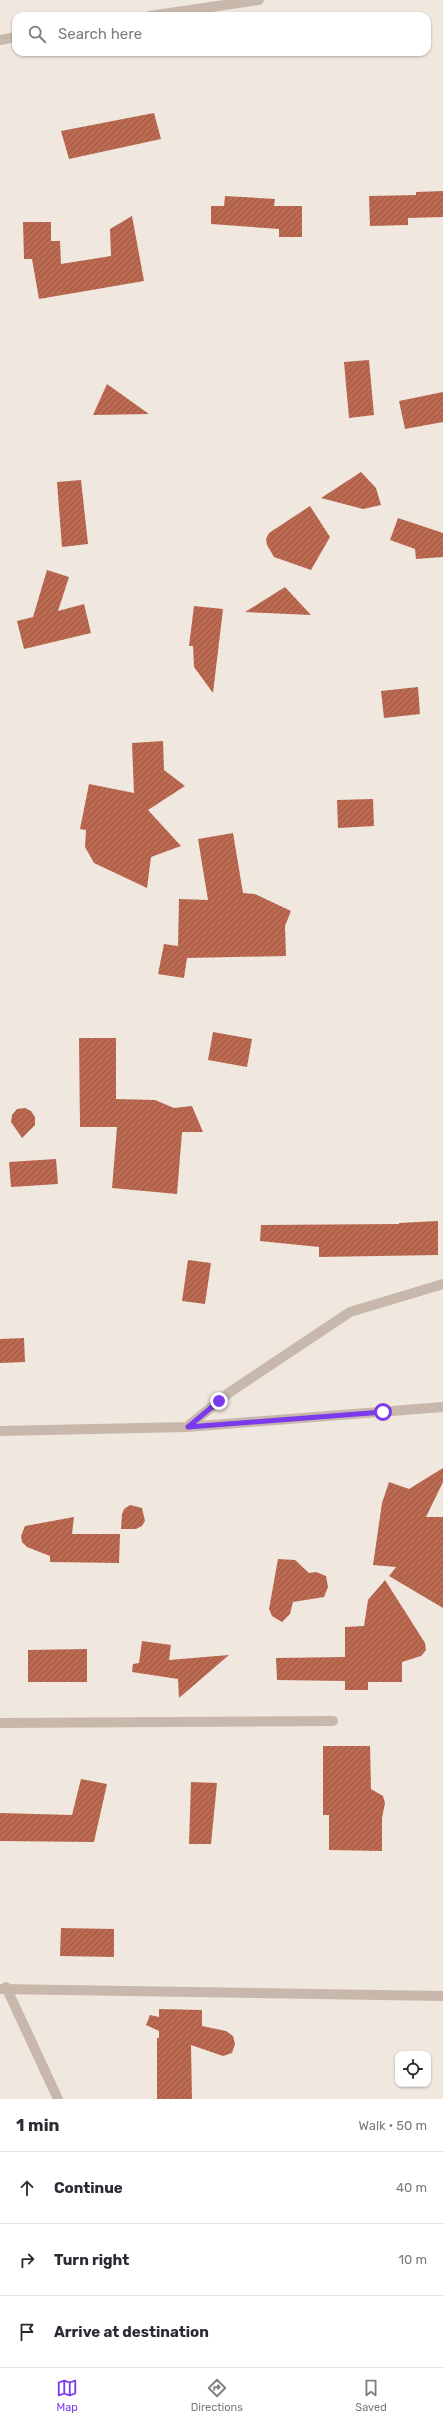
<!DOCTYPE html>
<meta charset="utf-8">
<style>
:root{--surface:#fff;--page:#f2f2f3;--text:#2b2b33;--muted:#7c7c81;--line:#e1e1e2;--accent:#7c3aed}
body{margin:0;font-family:Rubik,sans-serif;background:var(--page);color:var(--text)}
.controls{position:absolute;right:12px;bottom:12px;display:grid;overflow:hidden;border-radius:8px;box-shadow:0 1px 3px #0004}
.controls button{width:36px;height:36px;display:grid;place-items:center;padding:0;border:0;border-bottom:1px solid var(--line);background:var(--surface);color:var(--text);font:20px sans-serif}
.stop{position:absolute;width:12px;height:12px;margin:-9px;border:3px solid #7c3aed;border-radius:50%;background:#fff}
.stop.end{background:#7c3aed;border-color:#fff;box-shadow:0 1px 4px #0008}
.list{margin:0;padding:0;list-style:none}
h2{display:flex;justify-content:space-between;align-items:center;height:52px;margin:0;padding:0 16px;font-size:17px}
h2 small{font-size:13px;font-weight:400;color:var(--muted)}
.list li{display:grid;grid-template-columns:26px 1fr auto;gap:12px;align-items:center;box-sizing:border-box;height:72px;padding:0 16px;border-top:1px solid var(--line)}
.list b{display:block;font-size:15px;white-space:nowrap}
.list em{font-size:13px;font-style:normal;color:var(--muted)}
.icon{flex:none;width:22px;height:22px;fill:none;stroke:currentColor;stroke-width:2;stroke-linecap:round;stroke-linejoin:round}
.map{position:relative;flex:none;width:443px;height:2099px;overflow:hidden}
.search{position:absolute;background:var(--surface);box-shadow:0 1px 3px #0004;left:12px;right:12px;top:12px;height:44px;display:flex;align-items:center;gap:10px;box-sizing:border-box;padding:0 14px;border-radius:12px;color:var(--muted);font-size:15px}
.sheet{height:268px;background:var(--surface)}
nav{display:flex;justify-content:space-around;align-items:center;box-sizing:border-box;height:56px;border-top:1px solid var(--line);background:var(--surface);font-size:11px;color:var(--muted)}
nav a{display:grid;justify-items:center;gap:2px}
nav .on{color:var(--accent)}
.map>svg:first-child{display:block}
.building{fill:url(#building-hatch)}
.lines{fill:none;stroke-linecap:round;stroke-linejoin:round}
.street{stroke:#c8b8ab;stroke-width:10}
.route{stroke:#7c3aed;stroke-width:5}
</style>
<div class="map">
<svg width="443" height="2099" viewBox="0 0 443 2099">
<defs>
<pattern id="building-hatch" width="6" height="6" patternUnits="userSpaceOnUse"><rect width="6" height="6" fill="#bc6951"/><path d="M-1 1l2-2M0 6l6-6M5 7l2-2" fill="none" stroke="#9a5743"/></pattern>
</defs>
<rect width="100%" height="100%" fill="#f0e7de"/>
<!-- building -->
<path class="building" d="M154,113L161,139L69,159L61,131Z
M443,191V217L408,218V225L370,226L369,196L416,195V192Z
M225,196L275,199L274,206H302V237H279V229L211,224V206H224Z
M132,216L144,281L39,299L32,259H24L23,222H51V241H60L61,264L111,256L110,229Z
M369,360L374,415L349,418L344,362Z
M107,384L149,414L93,415Z
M443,392V422L405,429L399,401Z
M361,472L376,488L381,505L363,509L321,498Z
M81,480L88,544L62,547L57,482Z
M310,506L330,537L311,570L274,557L267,545L266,539L269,533Z
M398,518L443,533V557L416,559L415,549L390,540Z
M47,570L69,577L58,611L84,604L91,633L24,649L17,621L33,617Z
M285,587L311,615L245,612Z
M194,606L223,609L213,693L194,667L193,646H189Z
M418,687L420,714L384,718L381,691Z
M163,741L164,770L185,786L148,810L181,846L151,857L147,888L94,863L85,847L86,830L80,829L89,784L134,793L132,743Z
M373,799L374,826L338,828L337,800Z
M233,833L243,893L255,894L291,911L285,926L286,956L187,958L184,978L158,974L164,944L178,946L179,899L208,900L198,839Z
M213,1032L252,1039L247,1067L208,1060Z
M79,1038H116V1099L155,1100L174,1108L192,1106L203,1132H182L177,1194L112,1188L117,1127H80Z
M25,1108L31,1111L35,1117V1125L22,1138L11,1122L12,1115L17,1109Z
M56,1159L58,1184L11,1187L9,1162Z
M438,1221V1255L319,1257V1247L260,1241L261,1225L399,1224V1223Z
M188,1260L211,1263L205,1304L182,1301Z
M24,1338L25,1362L0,1363V1339Z
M443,1468V1482L426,1517H443V1608L389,1576L396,1567L373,1565L382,1503L389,1482L409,1489Z
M130,1505L142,1508L145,1521L142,1526L136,1529H121L122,1514L124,1509Z
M74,1517L72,1534H120L119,1563L50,1562V1556L27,1547L22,1542L21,1536L25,1526Z
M278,1559L295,1560L309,1573L316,1572L326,1576L328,1587L324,1597L293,1602L290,1614L282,1622L272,1616L269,1609Z
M385,1580L425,1643L426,1650L421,1656L402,1662V1682H368V1690H345V1681L277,1680L276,1658L345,1657V1627L364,1626L368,1600Z
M142,1641L171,1645L169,1660L229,1655L179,1698L178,1679L132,1672L133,1664L139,1663Z
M87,1649V1682H28V1650Z
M323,1746H370L371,1789L383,1796L385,1803L382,1818V1851L329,1850V1815H323Z
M81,1779L107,1784L94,1842L0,1841V1813L72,1815Z
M191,1782L217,1783L211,1844H189Z
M61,1928L114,1929V1957L60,1956Z
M159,2009L202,2010V2026L226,2031L233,2036L235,2044L232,2053L223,2056L191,2045L192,2099H157V2038H159V2031L146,2025L150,2015L159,2017Z"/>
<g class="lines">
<!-- street -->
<path class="street" d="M149,16L259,0
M0,40L16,37
M187,1427L230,1392L350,1312L443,1284
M0,1431L187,1427L443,1407
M0,1723L333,1721
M6,1987L58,2099
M0,1989L443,1996"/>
</g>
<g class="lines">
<!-- route -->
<path class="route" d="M219,1401L188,1427L383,1412"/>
</g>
</svg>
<div class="controls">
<button><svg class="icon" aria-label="locate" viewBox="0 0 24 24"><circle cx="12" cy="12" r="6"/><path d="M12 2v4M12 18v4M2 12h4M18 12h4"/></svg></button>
</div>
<div class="stop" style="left:383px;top:1412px"></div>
<div class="stop end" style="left:219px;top:1401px"></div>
<div class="search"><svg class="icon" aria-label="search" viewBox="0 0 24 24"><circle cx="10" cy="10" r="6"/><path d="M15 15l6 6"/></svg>Search here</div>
</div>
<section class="sheet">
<h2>1 min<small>Walk · 50 m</small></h2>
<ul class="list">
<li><svg class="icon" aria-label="ahead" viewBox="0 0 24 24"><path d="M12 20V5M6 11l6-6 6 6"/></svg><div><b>Continue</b></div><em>40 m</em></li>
<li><svg class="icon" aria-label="right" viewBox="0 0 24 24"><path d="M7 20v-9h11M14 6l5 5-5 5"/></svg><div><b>Turn right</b></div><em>10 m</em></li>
<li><svg class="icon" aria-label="arrive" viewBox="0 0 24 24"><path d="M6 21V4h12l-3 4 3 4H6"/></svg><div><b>Arrive at destination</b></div></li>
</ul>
</section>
<nav>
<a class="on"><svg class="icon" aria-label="map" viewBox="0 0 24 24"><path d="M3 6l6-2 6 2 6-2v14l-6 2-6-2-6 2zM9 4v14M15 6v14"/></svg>Map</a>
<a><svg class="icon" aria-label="directions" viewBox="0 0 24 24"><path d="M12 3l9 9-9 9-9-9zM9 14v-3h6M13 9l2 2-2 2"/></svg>Directions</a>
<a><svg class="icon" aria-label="saved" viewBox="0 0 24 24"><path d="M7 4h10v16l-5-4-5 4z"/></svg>Saved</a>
</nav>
